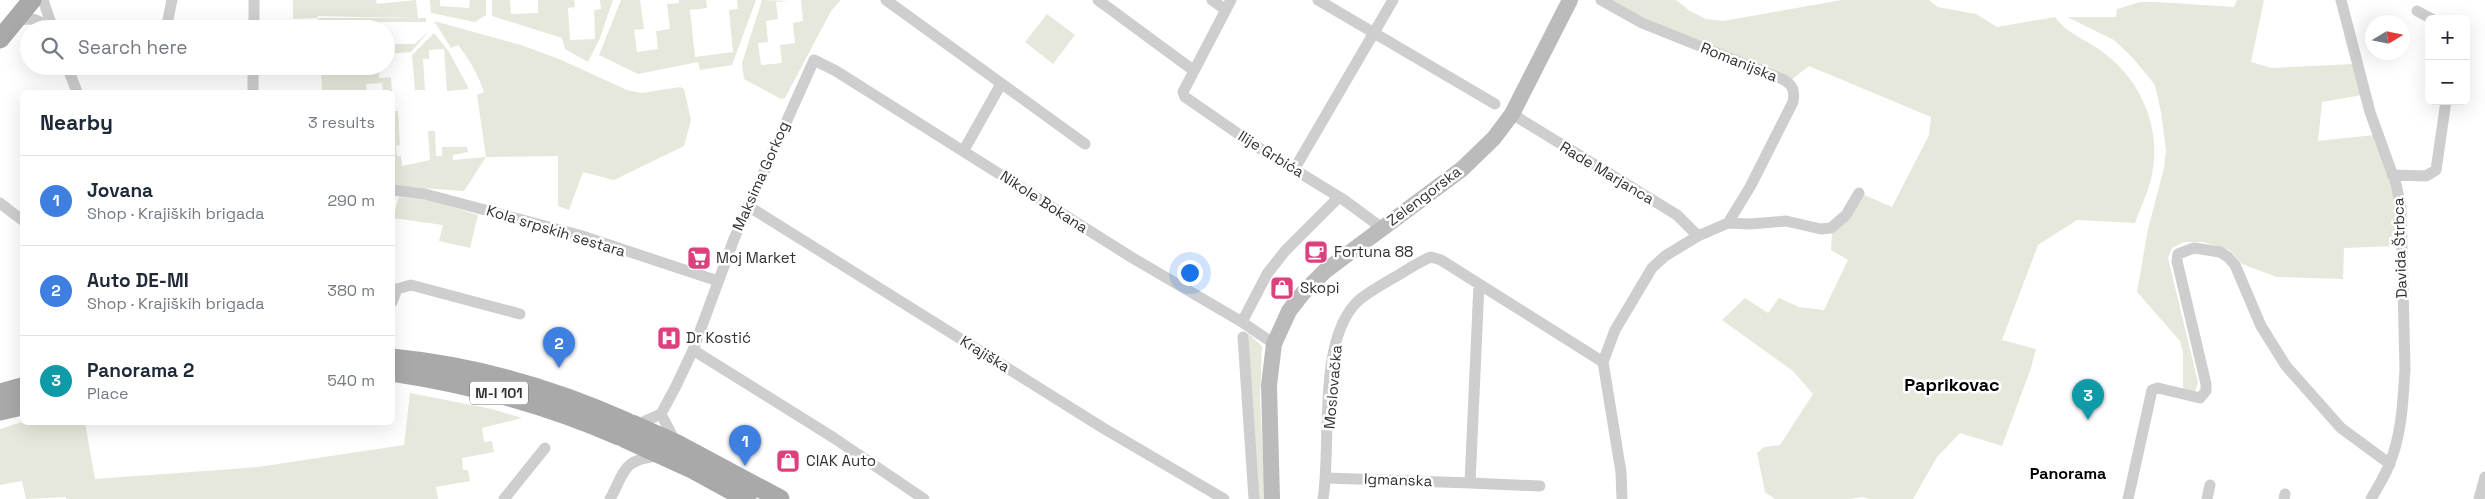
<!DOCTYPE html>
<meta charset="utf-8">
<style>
:root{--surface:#fff;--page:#f6f6f7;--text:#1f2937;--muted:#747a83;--line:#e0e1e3;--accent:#dc407d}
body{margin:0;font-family:"Space Grotesk",sans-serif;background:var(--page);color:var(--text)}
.controls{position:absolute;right:15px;top:15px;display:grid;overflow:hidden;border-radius:8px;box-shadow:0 5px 20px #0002}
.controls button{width:45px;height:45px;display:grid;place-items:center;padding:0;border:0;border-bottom:1px solid var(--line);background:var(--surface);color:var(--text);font:25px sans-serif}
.compass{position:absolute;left:2365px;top:15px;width:45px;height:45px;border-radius:50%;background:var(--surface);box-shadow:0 5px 20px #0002;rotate:80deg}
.you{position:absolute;left:1189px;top:272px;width:18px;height:18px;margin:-12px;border:4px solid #fff;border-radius:50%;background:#1a73e8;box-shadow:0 0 0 8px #1a73e833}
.badge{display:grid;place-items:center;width:32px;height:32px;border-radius:50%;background:var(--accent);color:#fff;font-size:16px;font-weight:700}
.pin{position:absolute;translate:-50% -41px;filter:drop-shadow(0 1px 2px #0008)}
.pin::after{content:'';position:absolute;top:26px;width:18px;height:15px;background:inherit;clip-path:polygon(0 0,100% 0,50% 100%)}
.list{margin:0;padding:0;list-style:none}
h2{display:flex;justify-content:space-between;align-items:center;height:65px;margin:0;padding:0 20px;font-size:21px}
h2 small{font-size:16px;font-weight:400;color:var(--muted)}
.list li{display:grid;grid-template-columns:32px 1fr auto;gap:15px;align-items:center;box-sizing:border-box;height:90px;padding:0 20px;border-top:1px solid var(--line)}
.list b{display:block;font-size:19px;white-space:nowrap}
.list p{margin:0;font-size:16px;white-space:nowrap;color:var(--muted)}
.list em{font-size:16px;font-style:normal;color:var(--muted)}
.icon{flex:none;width:28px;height:28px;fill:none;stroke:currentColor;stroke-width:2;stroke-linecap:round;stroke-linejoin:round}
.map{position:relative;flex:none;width:2485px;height:499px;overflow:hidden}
.search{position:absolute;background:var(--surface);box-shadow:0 5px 20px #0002;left:20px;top:20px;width:375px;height:55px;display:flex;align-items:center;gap:12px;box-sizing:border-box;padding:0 18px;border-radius:28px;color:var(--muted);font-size:19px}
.panel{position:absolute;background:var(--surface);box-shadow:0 5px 20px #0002;left:20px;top:90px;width:375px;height:335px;border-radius:8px}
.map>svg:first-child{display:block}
.green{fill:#e6e8db}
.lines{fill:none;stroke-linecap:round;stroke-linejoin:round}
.street{stroke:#cecece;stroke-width:11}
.secondary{stroke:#bbb;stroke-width:16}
.primary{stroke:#a9a9a9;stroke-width:19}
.labels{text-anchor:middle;stroke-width:5;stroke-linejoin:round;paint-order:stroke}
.shield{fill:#fff;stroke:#6f6f6f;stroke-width:1}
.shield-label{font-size:14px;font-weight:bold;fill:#313131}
.street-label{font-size:15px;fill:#313131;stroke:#fff}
.poi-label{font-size:15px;fill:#313131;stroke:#fff;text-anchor:start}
.neighbourhood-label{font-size:16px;font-weight:bold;fill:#000;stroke:#fff}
.quarter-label{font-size:18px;font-weight:bold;fill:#000;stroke:#fff}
</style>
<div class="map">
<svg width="2485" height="499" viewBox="0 0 2485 499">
<rect width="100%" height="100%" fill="#fff"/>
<!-- green -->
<path class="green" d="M293,0H376L377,4L416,0L418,18L318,16L317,18L293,19Z
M430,0H440V6L469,8L470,0H486V15L475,22L431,13Z
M492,0H510L511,14L538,13V0H574L575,7L568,8L570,40L595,39L594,10L601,9L600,0H613L600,38L588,62L565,49L562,38L492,16Z
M621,0H640L644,29L634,30L637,52L658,49L656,31L670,29L667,4L679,3V0H706L707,8L690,10L695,57L733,52L729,10L738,9L737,0H756L732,65L700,70L698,62L638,74L599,55Z
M762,0L789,1L776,2L778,19L766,21L768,42L758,43L761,65L782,63L780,45L795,43L793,23L803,21L801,0H841L831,11L785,98L781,99L744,79L742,63Z
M1610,0H1676L1690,11L1706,19L1723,21L1842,0H1929L1938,7L1976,14L1997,27L2055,17C2069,36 2087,39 2104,53C2139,79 2160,124 2153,168C2151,187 2141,206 2135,223L2077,220L2038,245L2002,340L2036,349L2031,368L2002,446L1960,433L1937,457L1913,499H1870L1863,497L1849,499H1775L1765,492L1757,453L1764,447L1780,445L1813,394L1793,371L1722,320L1745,298L1768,313L1779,298L1799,307L1824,310L1848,260L1831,250L1832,232L1862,194L1892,207L1929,135L1931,117L1809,66L1791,80L1650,24Z
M2237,0H2264L2251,62L2272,68L2354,64L2362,95L2322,102L2318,141L2374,135L2396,202L2398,246L2344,248L2343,279L2277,277L2242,264L2230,250L2203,242H2184L2172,248L2168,258L2198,382L2195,392L2183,389V353L2180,341L2137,292L2148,229L2164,168L2166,150L2161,112L2155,85L2132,57L2114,40L2067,17H2116L2117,9L2140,2H2157L2234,7Z
M1047,14L1075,35L1053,64L1025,42Z
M318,18H426V22H380V29H319Z
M434,21L521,45L559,59L627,90L642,93L680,87L684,89L691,120L684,146L614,180L583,172L569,210L558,206V156L486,157L464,191L393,186V104L394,111H398L400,145L396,146L397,156H401L402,166L430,160L428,131H435L436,156H442V147H467L468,152L453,155V160L486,157L477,95L484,92C478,74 469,59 458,45L451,48Z
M430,30L411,52L386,54V33H388L389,44H415Z
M434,33L449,52L469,89L447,91L444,49L429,50V59H423L425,90H415L412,55Z
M321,66H380L379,78L391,77L392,92H383L382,83L366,84L367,92H322Z
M399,197L429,200L478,215L470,248L439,241L443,225L393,218Z
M1248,333L1262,346L1260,398L1265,499H1257Z
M410,393L492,409L522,418L482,428L484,442L492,441L494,452L462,458L463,470H468L470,481L436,487L438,499H66V497L26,499L22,481L0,485V429L22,422L85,423L95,479L258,467L404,445Z"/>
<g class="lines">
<!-- street -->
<path class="street" d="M43,0L53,29
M254,0V29
M886,0L1085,144
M1098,0L1193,70
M1212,0L1226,10
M1231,0L1183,92L1185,97L1253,144L1344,200L1382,228
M1318,0L1495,104
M1601,0L1642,23L1782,79C1793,84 1795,91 1793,102L1750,187L1728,223
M2341,0L2370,112L2396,184L2401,207L2405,369C2403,400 2402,435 2389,465C2385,476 2377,488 2371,499
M2417,11L2432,19
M16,21C30,17 38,18 49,29
M166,29L172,0
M67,66L77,92
M253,66V92
M1512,114L1677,215L1698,236
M964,150L1001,84
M1295,168L1393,0
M2392,175L2426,176L2436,170L2446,101
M392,190L425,194L579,235L718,281
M0,203L22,220
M748,206L1103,428L1224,499
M392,302L397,289L411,285L520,314
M1242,322L1267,274L1285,251L1339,197
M1243,337L1254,499
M693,350L834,438L924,499
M661,414L675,441
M636,425L661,414L676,386L693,350L734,239L814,60L836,71L1131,257L1242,322L1274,344
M1327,478L1470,483
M1540,486L1470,483L1479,284L1603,362
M504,499L545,448
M610,499C626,470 622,460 658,456
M1323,499C1332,444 1316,339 1359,300C1370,291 1383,284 1395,277C1407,270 1418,262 1431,257L1441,260L1479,284
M1622,499L1621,472L1603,362L1615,330L1652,268L1665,256L1698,236L1728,223L1750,224L1786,221L1821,229L1831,228L1846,215L1859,193
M2128,499L2152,390L2158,388L2200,398L2206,391V384L2177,261L2178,254L2194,248L2220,252L2228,257L2235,265L2261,326L2286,366L2341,428L2390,464
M2207,499L2210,485
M2284,499L2285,494
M2479,499L2485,477"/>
<!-- secondary -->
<path class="secondary" d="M1272,499L1269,385L1274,344L1289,311L1303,293L1325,271L1462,169L1494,138L1512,114L1570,0"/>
<!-- primary -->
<path class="primary" d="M0,39L32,0
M392,358C472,366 554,389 627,422
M392,372C471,384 546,404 619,436
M0,393L22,387
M0,411L22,406
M632,424L677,444L780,499
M624,438L690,468L747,499"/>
</g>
<!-- icons -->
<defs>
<g id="cafe-square" transform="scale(1.25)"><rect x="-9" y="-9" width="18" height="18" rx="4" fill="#dc407d" stroke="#fff"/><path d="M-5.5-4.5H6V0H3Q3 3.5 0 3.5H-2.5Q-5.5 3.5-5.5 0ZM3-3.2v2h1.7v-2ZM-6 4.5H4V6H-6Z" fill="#fff"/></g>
<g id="supermarket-square" transform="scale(1.25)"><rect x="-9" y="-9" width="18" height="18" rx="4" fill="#dc407d" stroke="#fff"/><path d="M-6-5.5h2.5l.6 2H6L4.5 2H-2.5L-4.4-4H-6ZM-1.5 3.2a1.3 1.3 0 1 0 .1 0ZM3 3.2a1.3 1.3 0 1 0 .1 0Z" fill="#fff"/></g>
<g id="shop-square" transform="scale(1.25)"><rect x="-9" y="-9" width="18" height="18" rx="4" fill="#dc407d" stroke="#fff"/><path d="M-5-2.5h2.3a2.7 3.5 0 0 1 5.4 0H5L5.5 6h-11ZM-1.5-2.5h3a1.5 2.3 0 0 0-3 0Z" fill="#fff"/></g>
<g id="hospital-square" transform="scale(1.25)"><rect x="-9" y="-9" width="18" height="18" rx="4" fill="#dc407d" stroke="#fff"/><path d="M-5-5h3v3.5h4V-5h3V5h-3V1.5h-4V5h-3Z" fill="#fff"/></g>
</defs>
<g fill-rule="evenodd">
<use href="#cafe-square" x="1316" y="252"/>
<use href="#supermarket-square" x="699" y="258"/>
<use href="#shop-square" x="1282" y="288"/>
<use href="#hospital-square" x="669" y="338"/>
<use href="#shop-square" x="788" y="461"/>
</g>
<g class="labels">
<!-- shield labels -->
<rect class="shield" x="470" y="381.5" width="58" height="23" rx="4"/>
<g class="shield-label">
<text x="499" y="398">M-I 101</text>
</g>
<!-- street labels -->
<g class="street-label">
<text transform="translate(1739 62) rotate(22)" y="5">Romanijska</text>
<text transform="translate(1271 154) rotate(32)" y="5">Ilije Grbića</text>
<text transform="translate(1607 173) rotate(31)" y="5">Rade Marjanca</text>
<text transform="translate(761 176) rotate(-66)" y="5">Maksima Gorkog</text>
<text transform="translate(1424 196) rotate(-37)" y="5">Zelengorska</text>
<text transform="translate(1044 202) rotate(33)" y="5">Nikole Bokana</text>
<text transform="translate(556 231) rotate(17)" y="5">Kola srpskih sestara</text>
<text transform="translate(2400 248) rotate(-92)" y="5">Davida Štrbca</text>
<text transform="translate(985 354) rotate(32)" y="5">Krajiška</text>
<text transform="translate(1333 387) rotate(-85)" y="5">Moslovačka</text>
<text transform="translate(1398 480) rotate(2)" y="5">Igmanska</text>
</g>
<!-- poi labels -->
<g class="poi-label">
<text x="1334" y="257">Fortuna 88</text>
<text x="716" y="263">Moj Market</text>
<text x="1300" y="293">Skopi</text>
<text x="686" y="343">Dr Kostić</text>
<text x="806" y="466">CIAK Auto</text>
</g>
<!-- neighbourhood labels -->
<g class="neighbourhood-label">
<text x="2068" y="479">Panorama</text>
</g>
<!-- quarter labels -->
<g class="quarter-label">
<text x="1952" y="391">Paprikovac</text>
</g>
</g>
</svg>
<div class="controls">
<button>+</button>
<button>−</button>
</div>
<svg class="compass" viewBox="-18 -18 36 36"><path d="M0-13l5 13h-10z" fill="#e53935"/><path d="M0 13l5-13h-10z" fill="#747a83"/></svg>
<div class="you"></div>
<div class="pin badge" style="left:745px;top:466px;background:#3f7fe0">1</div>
<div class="pin badge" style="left:559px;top:368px;background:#3f7fe0">2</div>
<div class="pin badge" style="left:2088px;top:420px;background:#0f9aa8">3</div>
<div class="search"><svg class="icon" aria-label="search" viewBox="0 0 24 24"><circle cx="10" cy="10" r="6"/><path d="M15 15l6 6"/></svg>Search here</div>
<section class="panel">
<h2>Nearby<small>3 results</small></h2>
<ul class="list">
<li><span class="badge" style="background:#3f7fe0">1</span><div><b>Jovana</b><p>Shop · Krajiških brigada</p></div><em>290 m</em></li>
<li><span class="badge" style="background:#3f7fe0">2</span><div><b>Auto DE-MI</b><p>Shop · Krajiških brigada</p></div><em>380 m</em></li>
<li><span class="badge" style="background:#0f9aa8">3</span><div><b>Panorama 2</b><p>Place</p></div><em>540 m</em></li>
</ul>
</section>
</div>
